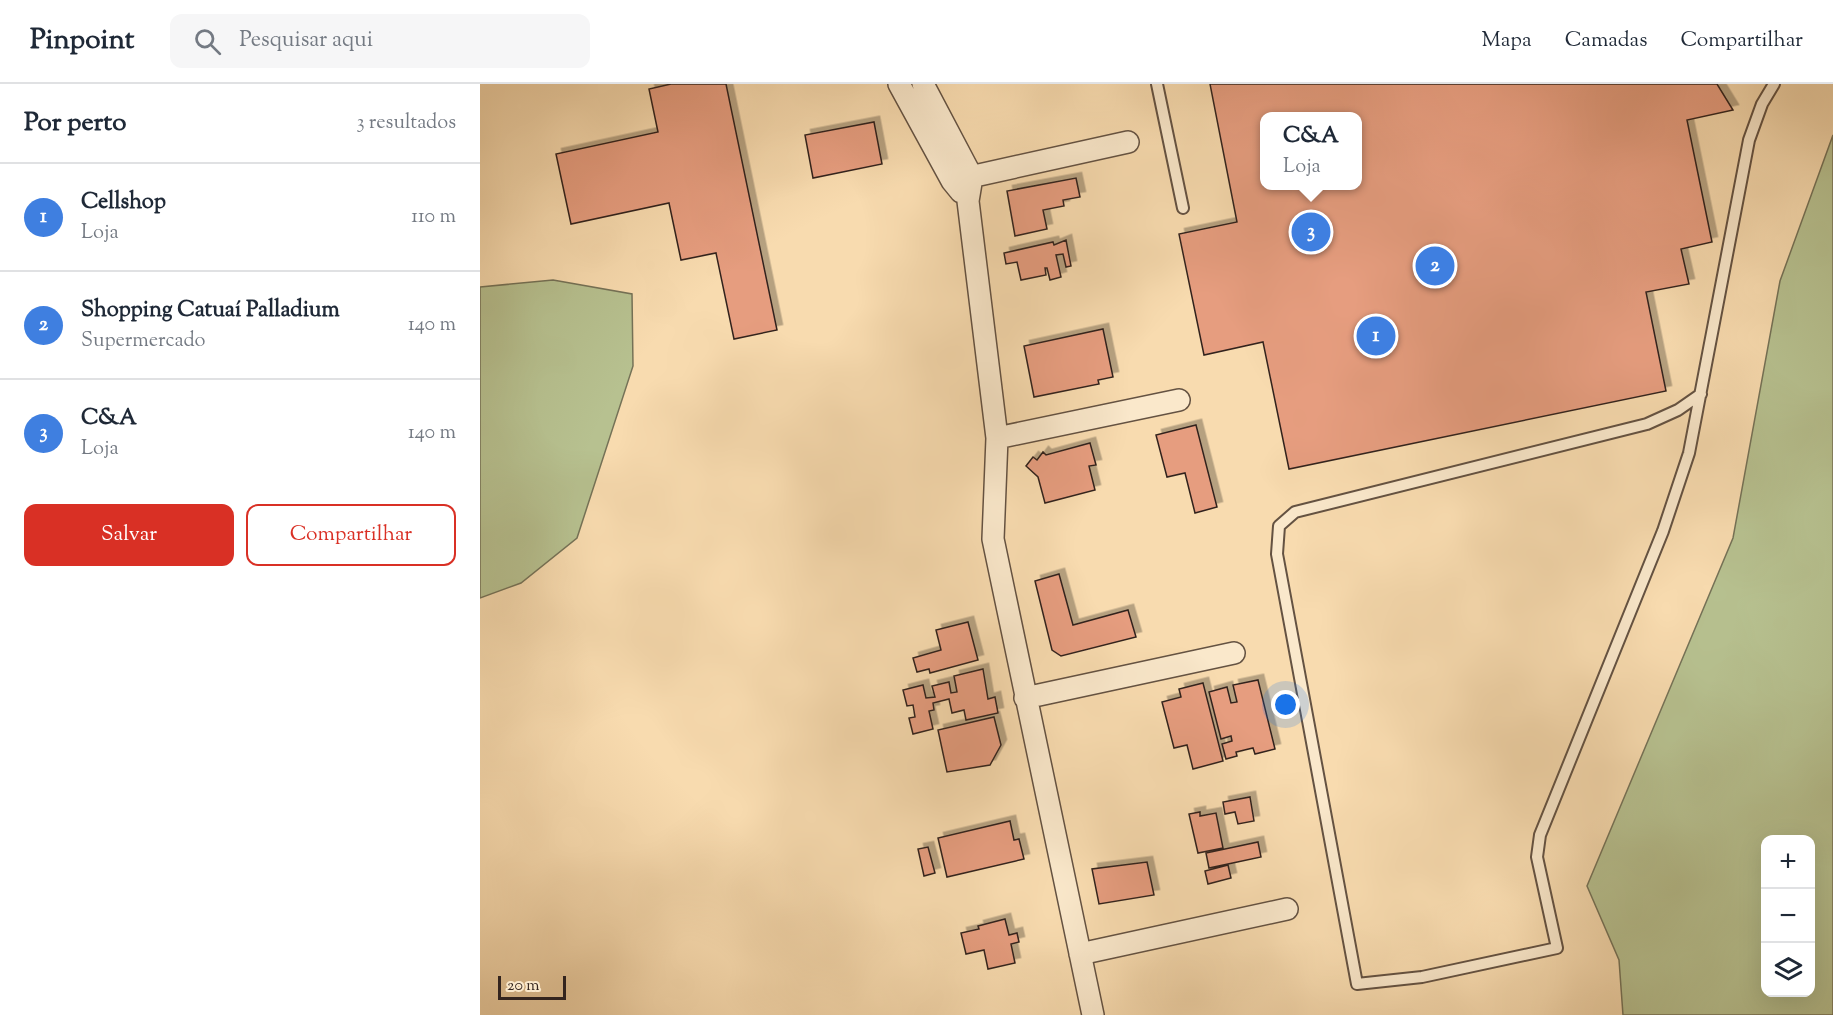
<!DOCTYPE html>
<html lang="pt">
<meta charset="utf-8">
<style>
:root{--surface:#fff;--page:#f6f6f7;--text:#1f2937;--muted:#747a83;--line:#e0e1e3;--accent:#d93025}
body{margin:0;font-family:"Sorts Mill Goudy",serif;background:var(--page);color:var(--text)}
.controls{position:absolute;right:18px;bottom:18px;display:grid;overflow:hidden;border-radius:12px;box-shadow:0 6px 24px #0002}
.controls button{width:54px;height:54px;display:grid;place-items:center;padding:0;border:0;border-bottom:2px solid var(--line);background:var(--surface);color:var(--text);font:30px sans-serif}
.scale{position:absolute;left:18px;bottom:15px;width:68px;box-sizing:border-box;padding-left:6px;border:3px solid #33241e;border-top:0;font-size:16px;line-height:21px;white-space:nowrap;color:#33241e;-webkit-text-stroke:4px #fae8cb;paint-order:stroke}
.you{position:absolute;left:806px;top:621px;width:21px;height:21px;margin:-15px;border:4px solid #fff;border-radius:50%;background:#1a73e8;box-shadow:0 0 0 9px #1a73e833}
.badge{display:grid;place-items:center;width:39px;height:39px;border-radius:50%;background:var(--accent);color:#fff;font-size:20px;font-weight:700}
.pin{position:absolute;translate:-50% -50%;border:3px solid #fff;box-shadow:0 2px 6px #0006}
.popup{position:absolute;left:780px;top:28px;width:102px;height:78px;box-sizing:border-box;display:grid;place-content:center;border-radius:12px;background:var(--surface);filter:drop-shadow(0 2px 4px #0005);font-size:20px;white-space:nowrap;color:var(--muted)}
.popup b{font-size:22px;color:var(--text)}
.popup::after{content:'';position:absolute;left:50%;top:100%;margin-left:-12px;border:12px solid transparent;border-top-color:var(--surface)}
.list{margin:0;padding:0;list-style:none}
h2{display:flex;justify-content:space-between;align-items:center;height:78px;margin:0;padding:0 24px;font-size:26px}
h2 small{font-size:20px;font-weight:400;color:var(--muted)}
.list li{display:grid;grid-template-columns:39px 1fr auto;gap:18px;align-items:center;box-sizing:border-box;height:108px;padding:0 24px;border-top:2px solid var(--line)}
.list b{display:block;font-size:22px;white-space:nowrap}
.list p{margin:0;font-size:20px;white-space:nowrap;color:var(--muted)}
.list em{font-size:20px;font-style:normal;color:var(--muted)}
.actions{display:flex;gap:12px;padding:18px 24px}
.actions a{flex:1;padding:14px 0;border:2px solid var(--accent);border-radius:12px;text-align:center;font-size:21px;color:var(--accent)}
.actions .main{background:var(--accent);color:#fff}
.icon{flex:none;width:33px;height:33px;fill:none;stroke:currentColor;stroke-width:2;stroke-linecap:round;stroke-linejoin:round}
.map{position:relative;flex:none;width:1353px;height:931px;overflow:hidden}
header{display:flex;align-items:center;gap:36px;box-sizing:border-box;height:84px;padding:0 30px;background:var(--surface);border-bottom:2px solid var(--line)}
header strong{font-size:28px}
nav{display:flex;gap:33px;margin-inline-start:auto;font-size:21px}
.search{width:420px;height:54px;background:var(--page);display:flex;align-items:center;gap:15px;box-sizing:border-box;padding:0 21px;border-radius:12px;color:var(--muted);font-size:22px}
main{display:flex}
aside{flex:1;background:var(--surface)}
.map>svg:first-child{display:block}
.green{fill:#b7c190;stroke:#757257;stroke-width:1.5;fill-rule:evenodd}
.building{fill:#e69d7f;stroke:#33241e;stroke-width:1.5;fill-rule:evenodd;filter:url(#shadow)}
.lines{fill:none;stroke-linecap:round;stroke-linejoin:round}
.lane-casing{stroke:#645242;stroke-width:14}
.street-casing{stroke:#645242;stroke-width:24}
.lane{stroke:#fae8cb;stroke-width:10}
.street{stroke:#fae8cb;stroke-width:21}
</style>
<header>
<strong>Pinpoint</strong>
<div class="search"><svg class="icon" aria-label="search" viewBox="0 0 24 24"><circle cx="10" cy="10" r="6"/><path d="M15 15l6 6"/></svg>Pesquisar aqui</div>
<nav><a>Mapa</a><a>Camadas</a><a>Compartilhar</a></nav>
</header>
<main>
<aside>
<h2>Por perto<small>3 resultados</small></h2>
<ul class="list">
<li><span class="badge" style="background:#3f7fe0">1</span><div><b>Cellshop</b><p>Loja</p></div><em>110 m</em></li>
<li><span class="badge" style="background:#3f7fe0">2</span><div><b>Shopping Catuaí Palladium</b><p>Supermercado</p></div><em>140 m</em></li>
<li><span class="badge" style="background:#3f7fe0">3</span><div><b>C&amp;A</b><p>Loja</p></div><em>140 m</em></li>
</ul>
<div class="actions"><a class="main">Salvar</a><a>Compartilhar</a></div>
</aside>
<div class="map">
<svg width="1353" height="931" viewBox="0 0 1353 931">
<defs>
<filter id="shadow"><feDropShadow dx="5.5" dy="-5.5" stdDeviation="0" flood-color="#0004"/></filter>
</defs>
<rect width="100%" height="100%" fill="#f8dbaf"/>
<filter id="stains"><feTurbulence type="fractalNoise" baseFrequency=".00333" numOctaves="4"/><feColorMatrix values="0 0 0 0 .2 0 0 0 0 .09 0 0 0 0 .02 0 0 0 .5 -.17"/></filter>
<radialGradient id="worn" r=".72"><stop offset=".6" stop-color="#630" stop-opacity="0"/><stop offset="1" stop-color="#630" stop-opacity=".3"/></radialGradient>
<!-- green -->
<path class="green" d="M1353,51V931H1143L1139,876L1107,802L1253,454L1300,197ZM1286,756H1330V908H1286Z
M73,196L152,210L153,282L97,454L41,499L0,514V203Z"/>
<!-- building -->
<path class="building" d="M191,0H246L297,246L254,255L236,169L201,176L189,119L91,140L76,70L178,48L169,5Z
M730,0H1237L1253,26L1207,36L1232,158L1201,165L1209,200L1166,208L1186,307L809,385L783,258L724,271L699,150L757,138ZM784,33H878V102H784Z
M394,38L402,80L333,94L325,51Z
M596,94L600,113L583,116L584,122L563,126L567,145L535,152L527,107Z
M586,156L591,182L586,183L583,170L576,171L581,193L570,196L567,184H565L566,191L541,196L537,178L526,180L524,169L573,158L574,161Z
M623,245L633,293L618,296L619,300L554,313L544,262Z
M716,341L737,423L715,429L705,389L687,393L676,351Z
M610,359L616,381L609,382L615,406L565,419L558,393L546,382L553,373L557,376L563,368L566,371Z
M579,490L593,541L648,526L656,553L581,572L572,566L555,497Z
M488,538L498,576L450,589L449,585L437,588L433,574L461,566L456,546Z
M503,585L508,615L515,613L518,629L486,636L484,626L472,629L469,615L453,619L454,626L449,627L453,645L433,650L429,634L435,633L433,621L427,622L423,606L443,601L446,614L455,613L452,602L469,598L471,609L477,608L474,592Z
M778,596L795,665L775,670L773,664L756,668L757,672L746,675L742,660L752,657L751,652L741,655L729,608L747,603L751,619L757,618L753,601Z
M723,599L743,677L713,685L707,661L694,664L682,618L701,613L699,605Z
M514,633L521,661L510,681L467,688L458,646Z
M770,713L774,737L758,740L755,728L745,730L743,718Z
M720,728V732L736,729L743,764L718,769L709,730Z
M530,737L534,756L539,755L544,775L467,793L458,754Z
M778,758L781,773L729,784L726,769Z
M448,763L455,789L444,792L438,765Z
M667,778L674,811L619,820L612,785Z
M748,781L751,794L728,800L725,787Z
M525,835L529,851L537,849L539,858L531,860L535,879L508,885L504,866L486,870L481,849L499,845L498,842Z"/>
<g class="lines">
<!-- lane casing -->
<g class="lane-casing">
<path id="lane" d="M677,0L703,124
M1221,310L1198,326L1167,340L815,428L799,442L797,470L877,900L942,893L1077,864L1057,773L1060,751L1183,447L1209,369L1269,56L1282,20L1294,0"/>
</g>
<!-- street casing -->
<g class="street-casing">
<path id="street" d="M419,0L472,97L481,108
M443,0L492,93L488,117L517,354L513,455L613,931
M472,97L648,58
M517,354L699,316
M545,614L754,569
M600,870L807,825"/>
</g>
<!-- lane -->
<use href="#lane" class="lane"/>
<!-- street -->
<use href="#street" class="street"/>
</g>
<rect width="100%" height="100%" filter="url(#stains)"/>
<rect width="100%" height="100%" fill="url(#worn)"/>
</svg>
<div class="controls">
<button>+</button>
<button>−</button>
<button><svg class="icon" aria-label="layers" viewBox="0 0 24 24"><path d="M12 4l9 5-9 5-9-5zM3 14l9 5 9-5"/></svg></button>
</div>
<div class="scale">20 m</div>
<div class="you"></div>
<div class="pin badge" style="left:896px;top:252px;background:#3f7fe0">1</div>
<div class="pin badge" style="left:955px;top:182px;background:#3f7fe0">2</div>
<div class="pin badge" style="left:831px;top:148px;background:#3f7fe0">3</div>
<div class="popup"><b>C&amp;A</b>Loja</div>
</div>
</main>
